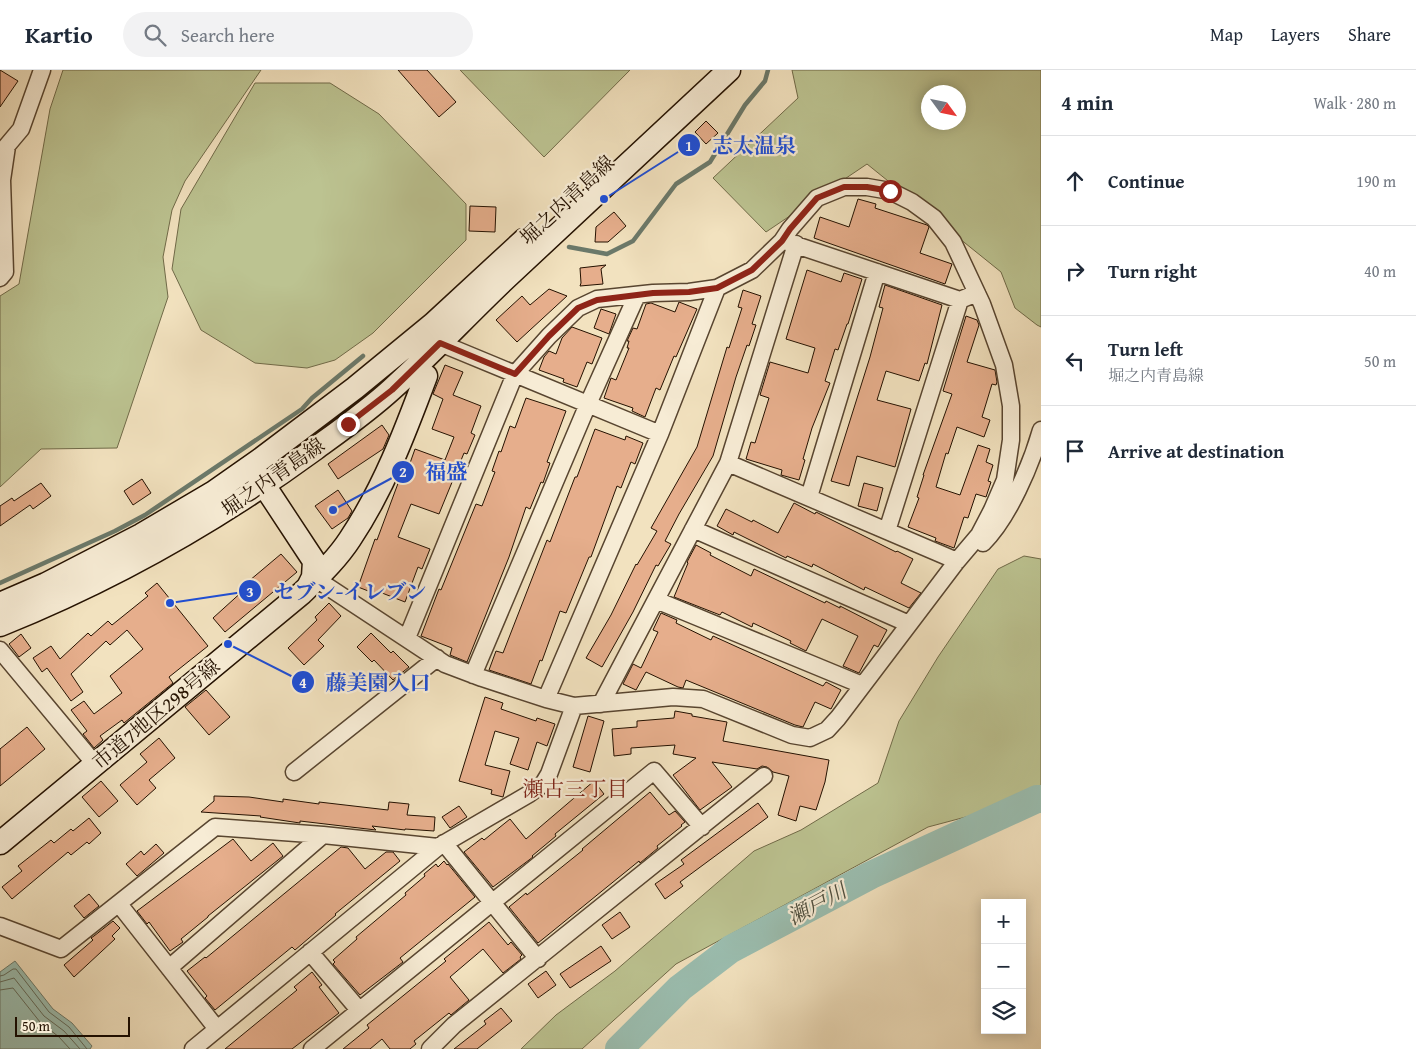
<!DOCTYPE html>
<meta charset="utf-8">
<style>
:root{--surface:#fff;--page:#f2f2f3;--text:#1f2937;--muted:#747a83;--line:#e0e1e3}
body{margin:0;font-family:"Gentium Book Plus","Noto Serif JP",serif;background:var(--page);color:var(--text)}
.controls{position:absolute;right:15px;bottom:15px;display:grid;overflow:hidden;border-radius:0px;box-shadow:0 2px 12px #0003}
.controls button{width:45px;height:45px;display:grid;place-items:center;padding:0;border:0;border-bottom:1px solid var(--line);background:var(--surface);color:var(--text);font:25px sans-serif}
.compass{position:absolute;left:921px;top:15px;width:45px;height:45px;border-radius:50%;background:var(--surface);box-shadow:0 2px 12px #0003;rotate:123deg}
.scale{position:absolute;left:15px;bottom:12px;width:115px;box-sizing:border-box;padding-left:5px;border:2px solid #241100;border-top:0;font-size:14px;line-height:18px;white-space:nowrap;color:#241100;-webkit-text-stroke:4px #f7ecd5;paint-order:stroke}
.stop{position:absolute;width:15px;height:15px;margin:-11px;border:4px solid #8f2418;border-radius:50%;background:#fff}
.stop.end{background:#8f2418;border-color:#fff;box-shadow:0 1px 5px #0008}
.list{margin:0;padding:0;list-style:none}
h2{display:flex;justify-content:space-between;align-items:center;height:65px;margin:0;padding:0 20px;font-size:21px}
h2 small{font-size:16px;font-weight:400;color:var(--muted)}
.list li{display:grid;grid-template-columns:32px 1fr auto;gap:15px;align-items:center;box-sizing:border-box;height:90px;padding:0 20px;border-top:1px solid var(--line)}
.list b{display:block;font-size:19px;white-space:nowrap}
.list p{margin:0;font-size:16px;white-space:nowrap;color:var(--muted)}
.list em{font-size:16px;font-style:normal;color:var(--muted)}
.icon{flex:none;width:28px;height:28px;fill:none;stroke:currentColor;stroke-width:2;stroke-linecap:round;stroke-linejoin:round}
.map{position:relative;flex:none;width:1041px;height:979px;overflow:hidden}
header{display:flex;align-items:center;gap:30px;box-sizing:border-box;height:70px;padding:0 25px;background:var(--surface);border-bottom:1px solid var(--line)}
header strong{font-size:24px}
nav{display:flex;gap:28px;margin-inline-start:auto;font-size:18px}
.search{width:350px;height:45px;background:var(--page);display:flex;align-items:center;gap:12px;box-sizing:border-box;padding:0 18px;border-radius:28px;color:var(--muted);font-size:19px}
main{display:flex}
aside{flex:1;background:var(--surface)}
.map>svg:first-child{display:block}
.green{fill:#bcc391;stroke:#706a48;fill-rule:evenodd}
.water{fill:#9bbeb0;stroke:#6b796a}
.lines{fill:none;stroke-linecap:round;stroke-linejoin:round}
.shore{stroke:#606858;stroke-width:1}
.stream{stroke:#6b796a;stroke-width:4.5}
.river{stroke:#9bbeb0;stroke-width:28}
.building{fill:#e6ae8c;stroke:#241100}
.street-casing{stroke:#584530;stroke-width:19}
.secondary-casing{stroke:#241100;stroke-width:25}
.street{stroke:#f7ecd5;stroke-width:16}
.secondary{stroke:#f7ecd5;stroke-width:22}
.route{stroke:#8f2418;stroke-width:6}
.labels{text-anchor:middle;stroke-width:4.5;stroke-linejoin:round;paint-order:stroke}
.street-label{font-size:20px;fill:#241100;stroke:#f7ecd5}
.neighbourhood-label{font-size:21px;fill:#7a1f14;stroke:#f7ecd5}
.water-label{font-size:21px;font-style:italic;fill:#4e4e3e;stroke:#f7ecd5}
.leader{fill:none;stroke:#1d4ed8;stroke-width:2}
.callout-dot{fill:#1d4ed8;stroke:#f7ecd5;stroke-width:2}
.mark-label{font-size:15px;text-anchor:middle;font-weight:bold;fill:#fff}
.callout-label{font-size:21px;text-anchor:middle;font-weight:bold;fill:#1d4ed8;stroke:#f7ecd5;stroke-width:4.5;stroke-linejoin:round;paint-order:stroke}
</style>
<header>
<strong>Kartio</strong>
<div class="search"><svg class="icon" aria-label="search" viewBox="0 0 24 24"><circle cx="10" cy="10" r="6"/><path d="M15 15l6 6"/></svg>Search here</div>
<nav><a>Map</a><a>Layers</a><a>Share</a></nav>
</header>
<main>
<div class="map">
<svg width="1041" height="979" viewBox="0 0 1041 979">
<rect width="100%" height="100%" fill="#f2e2bf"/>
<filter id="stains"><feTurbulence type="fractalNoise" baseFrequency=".004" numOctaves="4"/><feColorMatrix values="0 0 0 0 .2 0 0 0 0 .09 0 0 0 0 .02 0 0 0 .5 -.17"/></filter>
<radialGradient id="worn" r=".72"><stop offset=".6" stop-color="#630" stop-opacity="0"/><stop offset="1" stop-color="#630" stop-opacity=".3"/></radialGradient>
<!-- green -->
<path class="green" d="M63,0H261L185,111L172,140L163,187L168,227L117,378L41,379L0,417V226L19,214L50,39Z
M460,0H630L544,87Z
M792,0H1041V257L1037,255L1015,238L1001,202L867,94L766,162L713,108L798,28ZM928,22H958V52H928Z
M255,13H330L379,44L466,134V170L373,263L335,290L307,298L255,293L201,260L172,199L181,139Z
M1024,486L1041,489V727L928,757L676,894L582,979H521L556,945L615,901L754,781L801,760L878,713L899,651L938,587L998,499Z"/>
<!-- water -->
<path class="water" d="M15,891L53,939L72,953L92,976L90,979H0V902Z"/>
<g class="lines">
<!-- shore -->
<path class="shore" d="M0,906L4,905L13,899H16L49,942L69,957L87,979
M0,912L14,908L44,946L64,961L80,979
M0,920L13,918L40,952L59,967L70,979"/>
<!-- stream -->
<path class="stream" d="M569,177L607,184L633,171L676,114L710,92L745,35L765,11L768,0
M0,513L115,461L145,445L302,339L312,328L363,286"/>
<!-- river -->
<path class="river" d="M619,979L680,918L731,879L871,805L1037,729H1041"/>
</g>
<!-- building -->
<path class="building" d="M0,0L18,11L0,37Z
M398,0H427L456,32L439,47Z
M706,51L718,63L706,74L695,62Z
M858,129L876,134L875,138L927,155L929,157L920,183L952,194L945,214L814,168L820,147L849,157Z
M470,136L496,137L495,162L469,161Z
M614,142L626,156L608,172H595L596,157Z
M606,195L601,199L603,214L580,216L581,213L580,198Z
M807,200L841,212L844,203L862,209L848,254H847L838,280L835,279L825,311L830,313L812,358L803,389L805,390L799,410L781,405L782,400L746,389L751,372L755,373L769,328L760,325L770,292L808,303L815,278L786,269Z
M885,215L942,235L927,294L925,293L919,311L886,301L877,330L911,339L895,397L857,386L849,416L831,411L870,287L883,238L879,237Z
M549,219L567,226L517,272L496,250L522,226L530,235Z
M743,220L761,226L752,254L756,255L749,276L747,275L736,307L713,386L679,444L665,471L671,474L658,496L656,495L633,542L602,597L586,588L611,545L636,494L637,495L657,461L651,458L697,377L727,277L729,278L742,238L738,237Z
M679,232L697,239L676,287L674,286L660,320L656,318L645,347L632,341L633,338L604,328L611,308L616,310L629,278H627L629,271H627L633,258L637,259L646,234L651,233L675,242Z
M601,239L616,244L609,264L594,258Z
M966,246L977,250L979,255L967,292L995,300L997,312L996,315L992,314L982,347L990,350L984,367L957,357L948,384L946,383L936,417L960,425L978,375L990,379L986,392L993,395L988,411L991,412L986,427L976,424L968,448L964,447L954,478L935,471L936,468L908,457L919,428L917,427L924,405H923L952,324L943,321Z
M572,257L602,268L592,294L587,292L577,317L563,312L564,309L539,300L544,287L549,281L556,284L562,268Z
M445,295L463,302L453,325L481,336L471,363L475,365L467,384L464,383L439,444L411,434L398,467L430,479L422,499L418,497L405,532L377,521L376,524L358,517L375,469L377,470L400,408L404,410L415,379L445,390L454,367L432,359L443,329L433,324Z
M526,328L566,341L547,392L550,393L543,413L541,412L530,439L526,437L509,487L467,592L450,585L452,578L421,566L439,519L441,520L476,434L482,436L495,402L492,401L499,381L501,382L510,356L515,358Z
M382,355L389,365L383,379L338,409L328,394Z
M595,359L625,370L626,366L643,373L635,394L631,392L621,418L617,416L591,487H589L566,543L560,541L542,591L540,590L531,614L489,600L496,581L503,583L547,470L550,472L575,407H577Z
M142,409L151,423L133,435L124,421Z
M41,413L51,426L33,439L30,435L0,456V436L12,428L14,431Z
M864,413L883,418L877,441L858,436Z
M338,420L352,441L348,448L332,459L315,436Z
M794,433L815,444L816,442L896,482L897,481L913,489L901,513L921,523L909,538L865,517L864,520L813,494L812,497L787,486L786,488L734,462L733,465L717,456L726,439L752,452L753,450L778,463Z
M696,475L711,483L710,485L751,506L754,499L825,533L826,531L840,538V536L887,560L878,577L874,575L859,603L843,596L858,566L822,549L806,581L790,573L791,571L753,553L752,557L722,542L720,545L674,527L688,493L687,492Z
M281,484L297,502L225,562L213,548L245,519L243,516Z
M157,513L208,576L169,607L173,613L124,653L122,650L100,666L103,670L94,678L83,664L87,661L71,640L84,631L94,644L122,623L110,606L143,579L127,560L110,575L106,571L71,604L83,622L71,631L47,598L42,602L33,588L51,576L60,589L88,563L91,566L108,551L112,555L148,526L145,523Z
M329,533L341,546L318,570L324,576L304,595L288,578L317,550L315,547Z
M661,543L677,550L676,553L711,570L713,566L823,616L826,612L841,620L831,639L815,632L803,657L795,655L686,610L683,618L678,617L646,602L636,620L623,614L633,594L641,598L658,562L653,560Z
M371,563L391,583L393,581L409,597L393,610L374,590L372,592L357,577Z
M21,564L31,578L19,587L9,574Z
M206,620L230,647L209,665L185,637Z
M485,627L503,633L501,639L536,651L537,648L555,654L547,676L537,672L528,700L510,694L519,668L495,661L485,695L510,701L503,727L491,724L492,720L459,711Z
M675,641L692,644V646L727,652L723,671L829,690L825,712L816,740L800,736L796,751L778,745L789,706L773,702L767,697L762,696L757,699L712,692L732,717L700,740L673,705L696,688L673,684L675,675L631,678V684L614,686L612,659L637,657V651L674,648Z
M588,646L604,651L590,702L573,697Z
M27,657L45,679L0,716V679Z
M159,668L175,688L149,710L156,718L137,735L120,715L147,692L140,684Z
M101,711L118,731L99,747L82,727Z
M594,711L604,724L555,764L556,766L532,786L533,787L493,817L464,782L482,768L484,770L510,749L526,769Z
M650,722L669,745L675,741L685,752L681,755L682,756L657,776L658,778L640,793L639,791L538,873L509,837L526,823L527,825L583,780L582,779Z
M214,726L249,727L283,732V729L319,734V732L388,740L389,732L409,734L407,745L435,747L434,761L405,759V760L372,756L376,760L300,751V753L260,747L261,746L201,742L214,731Z
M758,733L768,747L680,812L683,816L665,829L655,814L684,794L681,790Z
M459,736L467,747L450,758L442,747Z
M89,748L101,763L89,774L87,772L71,785L68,782L12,829L2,817L22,801L18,796L51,770L54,773L71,759L73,761Z
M233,769L251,791L273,773L283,786L208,846V847L181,869L183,872L170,881L149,852L147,854L137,841Z
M156,774L164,783L137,806L126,794L141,781L144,785Z
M341,777L348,778L365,799L386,782H393L400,791L335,844L336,845L295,880L292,877L215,940L205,928L207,926L187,901L205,887L206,888Z
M444,791L447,795L448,794L475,827L400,888L403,892L360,925L333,894L335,892L333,890L357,869L356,867L406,825L405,823L425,806L424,804L436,794L438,797Z
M89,824L99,836L84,848L74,836Z
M620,842L630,857L612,869L602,855Z
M113,851L120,858L112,866L115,869L74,907L64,895L93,870L91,868L94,866Z
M489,852L508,875L511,872L522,885L520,887L521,889L503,903L483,879L450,907L469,930L451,945L449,943L414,971L416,974L410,979H390L382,969L370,979H343L369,958L367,955L446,891L444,889Z
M601,876L611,891L570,918L560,904Z
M546,901L556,915L538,928L528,914Z
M312,902L322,915L319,917L339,943L292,979H225L297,920L294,917Z
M501,938L512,951L477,979H454L486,954L484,951Z"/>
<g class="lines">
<!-- street casing -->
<g class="street-casing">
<path id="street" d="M0,84L21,59L42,0
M787,172L960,230
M0,208L5,202L2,110L7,76
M440,273L660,364
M728,393L957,491
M809,427L877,202
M693,459L909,554
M887,461L960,230L977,223
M983,473C1009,447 1031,395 1041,360
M313,507L445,594L482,608L546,629L574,636L673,627L703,629L792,665L810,668L827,660L838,648L957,491L979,465L992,440L1005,410L1011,370V336L1004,295L982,234L953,172L934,148L912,132L890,121L867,117H844L817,128L790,159L782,171L752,200L717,218L689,222L653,223L597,229L578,238L549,266L515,304L407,568
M656,530L862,615
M0,580L95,694
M473,605L588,334L637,225
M546,629L660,364L717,218
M601,634L728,393L796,174
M294,702L437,588
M444,773L538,889
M119,834L217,959
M0,856L61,879L215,757L323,765L438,777
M310,882L359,940
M169,898L323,765
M193,979L438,777L529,724L543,714L549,704L574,636
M312,979L654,701L702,757
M430,979L454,955L764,706"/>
</g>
<!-- secondary casing -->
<g class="secondary-casing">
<path id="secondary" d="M256,403L314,491L313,507L308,517
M0,534L46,514L141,465L214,422L261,389L355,318L433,254L524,170
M0,555C112,510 218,450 315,379C341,360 368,341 392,319C431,284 467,245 505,209C579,139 654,70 729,0
M0,773L302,523C319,506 337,489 350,469C384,418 405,362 426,306"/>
</g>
<!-- street -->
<use href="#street" class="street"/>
<!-- secondary -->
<use href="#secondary" class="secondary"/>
</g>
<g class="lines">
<!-- route -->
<path class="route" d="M348,354L392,320L440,273L515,304L549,266L578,238L597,230L653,223L689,222L717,218L752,200L782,171L790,159L817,128L844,117H867L890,121"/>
</g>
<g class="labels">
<!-- street labels -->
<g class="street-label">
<text transform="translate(567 130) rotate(-43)" y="7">堀之内青島線</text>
<text transform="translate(273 407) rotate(-35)" y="7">堀之内青島線</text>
<text transform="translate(156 644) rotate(-40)" y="7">市道7地区298号線</text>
</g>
<!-- neighbourhood labels -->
<g class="neighbourhood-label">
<text x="575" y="726">瀬古三丁目</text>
</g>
<!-- water labels -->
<g class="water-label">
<text transform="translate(817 834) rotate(-28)" y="7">瀬戸川</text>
</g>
</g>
<!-- callouts -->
<path class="leader" d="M604 129L689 75M333 440L403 402M170 533L250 521M228 574L303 612"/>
<g class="callout-dot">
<circle cx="604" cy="129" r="5"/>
<circle cx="333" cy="440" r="5"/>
<circle cx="170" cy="533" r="5"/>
<circle cx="228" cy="574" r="5"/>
<circle cx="689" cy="75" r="12"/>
<circle cx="403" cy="402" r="12"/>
<circle cx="250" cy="521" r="12"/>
<circle cx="303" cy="612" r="12"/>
</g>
<g class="mark-label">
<text x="689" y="81">1</text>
<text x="403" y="407">2</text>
<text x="250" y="527">3</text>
<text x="303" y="618">4</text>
</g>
<g class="callout-label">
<text x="754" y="83">志太温泉</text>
<text x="446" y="409">福盛</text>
<text x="350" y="529">セブン-イレブン</text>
<text x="378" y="620">藤美園入口</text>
</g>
<rect width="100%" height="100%" filter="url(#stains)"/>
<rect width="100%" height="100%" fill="url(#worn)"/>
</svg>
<div class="controls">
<button>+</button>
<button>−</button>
<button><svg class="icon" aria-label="layers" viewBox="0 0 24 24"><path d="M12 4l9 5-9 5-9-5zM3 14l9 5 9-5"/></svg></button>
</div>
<svg class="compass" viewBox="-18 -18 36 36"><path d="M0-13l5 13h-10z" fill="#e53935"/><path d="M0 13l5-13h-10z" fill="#747a83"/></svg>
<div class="scale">50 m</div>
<div class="stop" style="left:890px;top:121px"></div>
<div class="stop end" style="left:348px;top:354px"></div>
</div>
<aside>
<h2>4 min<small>Walk · 280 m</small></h2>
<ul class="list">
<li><svg class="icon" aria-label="ahead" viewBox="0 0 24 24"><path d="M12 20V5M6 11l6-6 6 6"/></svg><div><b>Continue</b></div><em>190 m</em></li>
<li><svg class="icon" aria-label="right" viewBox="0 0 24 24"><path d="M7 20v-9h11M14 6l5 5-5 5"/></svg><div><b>Turn right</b></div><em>40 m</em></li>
<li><svg class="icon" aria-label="left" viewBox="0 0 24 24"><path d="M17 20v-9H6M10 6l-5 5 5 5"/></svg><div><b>Turn left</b><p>堀之内青島線</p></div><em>50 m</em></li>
<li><svg class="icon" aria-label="arrive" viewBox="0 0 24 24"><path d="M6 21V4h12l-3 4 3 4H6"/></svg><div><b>Arrive at destination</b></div></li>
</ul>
</aside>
</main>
